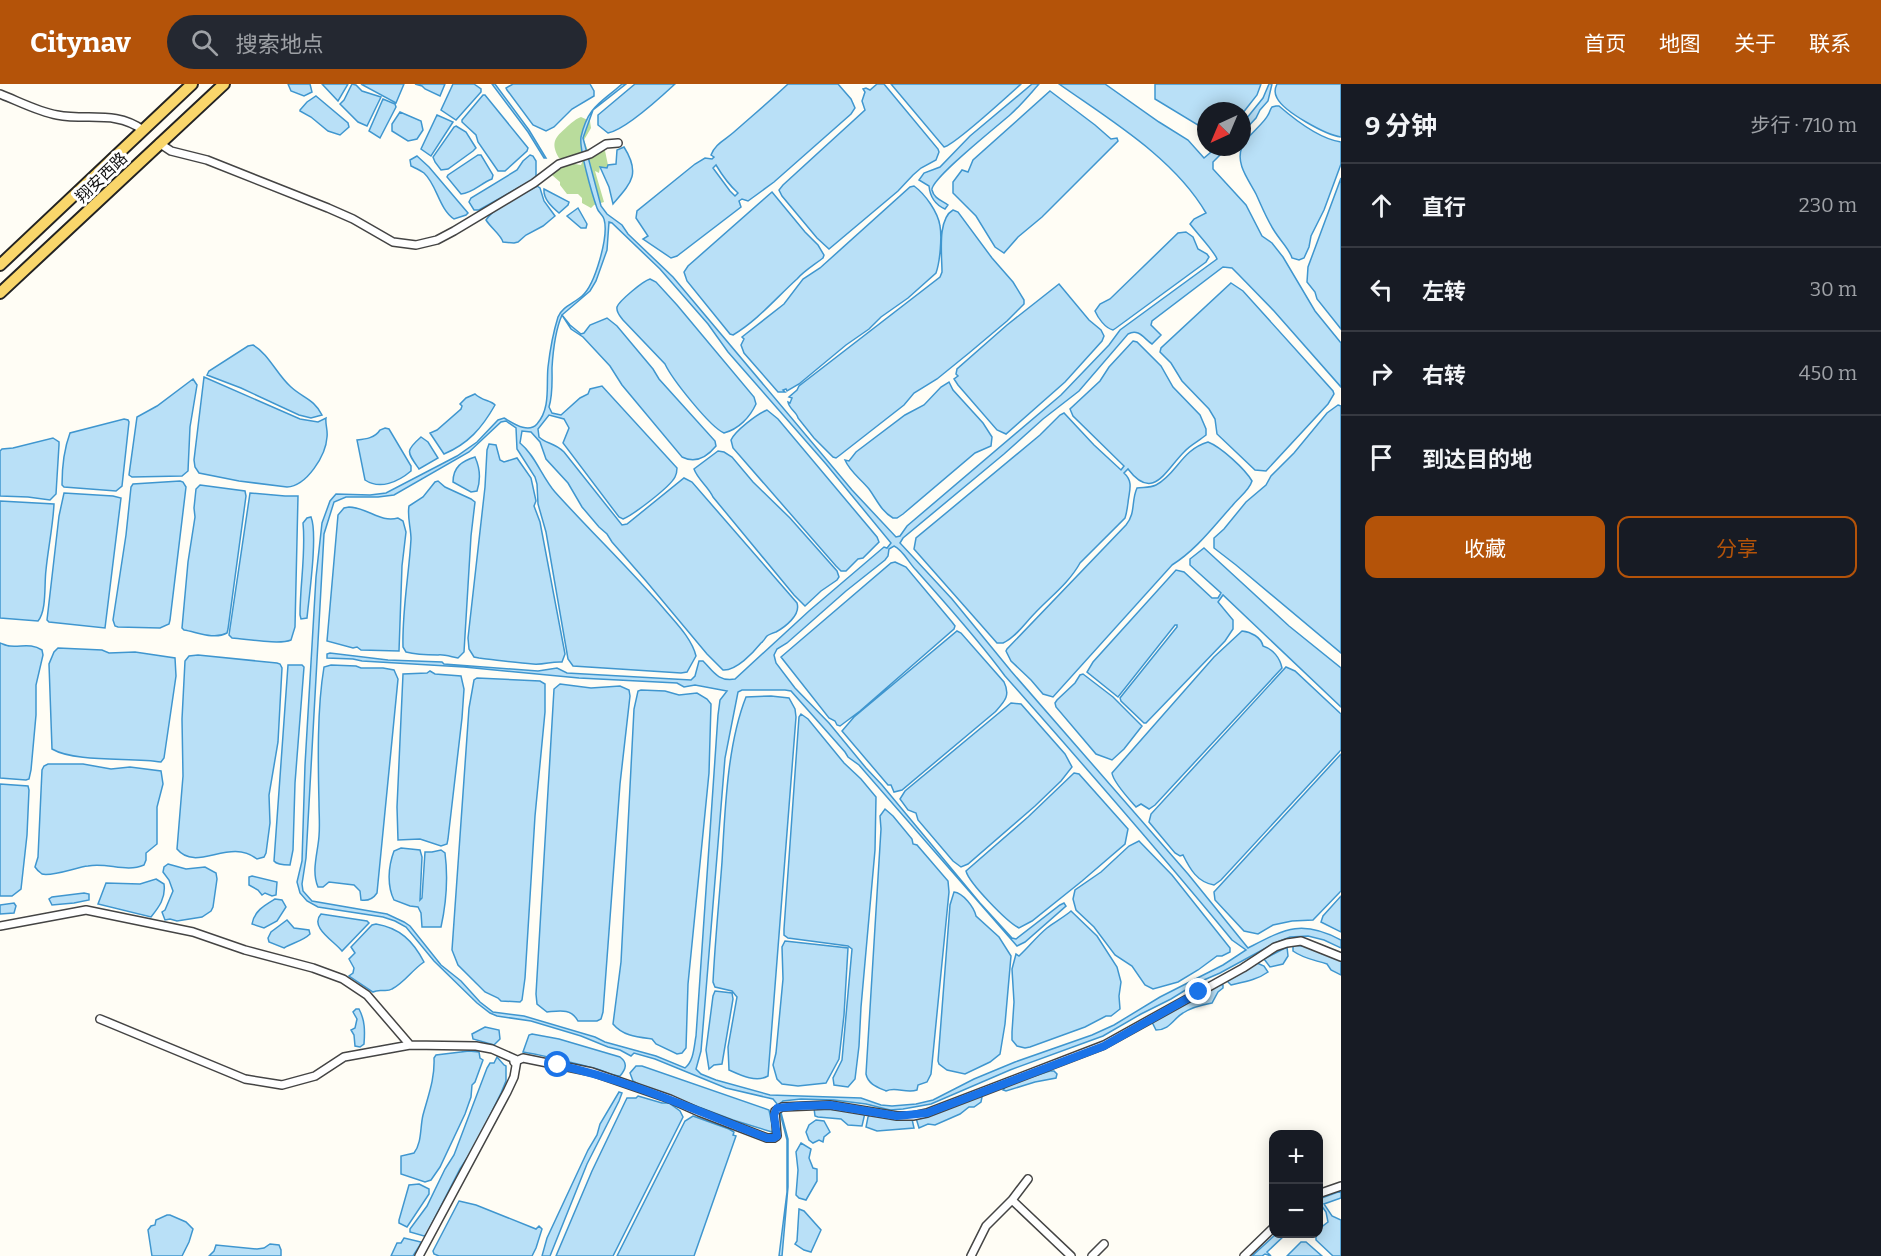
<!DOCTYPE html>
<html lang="zh">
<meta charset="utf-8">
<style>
:root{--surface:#171b24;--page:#242831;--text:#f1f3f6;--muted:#9ea1a6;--line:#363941;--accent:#b45309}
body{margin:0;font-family:Bitter,"Noto Sans SC",serif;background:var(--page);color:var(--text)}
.controls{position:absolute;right:18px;bottom:18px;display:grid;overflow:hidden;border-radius:12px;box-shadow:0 3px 15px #0003}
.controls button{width:54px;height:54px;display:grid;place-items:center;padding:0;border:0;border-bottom:2px solid var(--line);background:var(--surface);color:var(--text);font:30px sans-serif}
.compass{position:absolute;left:1197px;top:18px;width:54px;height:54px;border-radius:50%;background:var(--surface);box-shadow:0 3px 15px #0003;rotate:224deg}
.stop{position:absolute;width:18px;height:18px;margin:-14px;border:4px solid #1a73e8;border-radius:50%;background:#fff}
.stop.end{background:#1a73e8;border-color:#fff;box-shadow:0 2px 6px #0008}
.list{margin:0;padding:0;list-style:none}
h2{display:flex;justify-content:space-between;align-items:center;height:78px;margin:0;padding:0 24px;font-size:26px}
h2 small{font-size:20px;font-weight:400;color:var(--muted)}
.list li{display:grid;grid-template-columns:39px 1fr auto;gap:18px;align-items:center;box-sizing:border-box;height:84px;padding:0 24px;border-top:2px solid var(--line)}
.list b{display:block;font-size:22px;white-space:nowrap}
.list em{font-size:20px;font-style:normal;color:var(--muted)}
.actions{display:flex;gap:12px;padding:18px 24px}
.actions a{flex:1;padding:14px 0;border:2px solid var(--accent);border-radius:12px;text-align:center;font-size:21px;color:var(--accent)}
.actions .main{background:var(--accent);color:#fff}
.icon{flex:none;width:33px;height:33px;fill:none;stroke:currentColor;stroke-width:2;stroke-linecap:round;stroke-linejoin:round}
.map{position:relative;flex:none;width:1341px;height:1172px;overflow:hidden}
header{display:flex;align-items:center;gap:36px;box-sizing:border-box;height:84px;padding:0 30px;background:var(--accent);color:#fff}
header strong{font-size:28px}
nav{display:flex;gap:33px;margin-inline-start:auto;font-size:21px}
.search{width:420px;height:54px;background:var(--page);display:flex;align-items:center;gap:15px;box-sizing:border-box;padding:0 21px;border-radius:33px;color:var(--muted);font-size:22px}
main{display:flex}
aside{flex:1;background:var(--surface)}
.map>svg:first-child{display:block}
.forest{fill:#b9dc9c}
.water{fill:#b9e0f7;stroke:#3f96cf;stroke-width:1.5;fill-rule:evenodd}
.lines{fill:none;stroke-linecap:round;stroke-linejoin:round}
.street-casing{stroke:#444;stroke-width:10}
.primary-casing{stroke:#222;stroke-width:14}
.street{stroke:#fff;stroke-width:7}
.primary{stroke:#f9d66b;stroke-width:10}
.route{stroke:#1a73e8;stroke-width:8}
.labels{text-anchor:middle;stroke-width:6;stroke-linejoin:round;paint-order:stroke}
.street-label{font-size:16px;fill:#111;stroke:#fff}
</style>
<header>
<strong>Citynav</strong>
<div class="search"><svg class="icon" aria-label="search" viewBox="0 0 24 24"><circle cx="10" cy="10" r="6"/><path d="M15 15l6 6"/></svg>搜索地点</div>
<nav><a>首页</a><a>地图</a><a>关于</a><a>联系</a></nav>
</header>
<main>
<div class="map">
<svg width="1341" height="1172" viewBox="0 0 1341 1172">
<rect width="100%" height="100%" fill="#fffdf5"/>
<!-- forest -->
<path class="forest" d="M581,33L590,37L591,44L584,56L588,67L567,75L559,74C549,57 557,52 569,41C574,37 576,35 581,33Z
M604,62L608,81L607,84L600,83L599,89L595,87L604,118L594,121L591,124L582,119V114L578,110H567L560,101V98L552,91L554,86L569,79L581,81L583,76Z"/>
<!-- water -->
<path class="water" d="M288,0H310L312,8L304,12L291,7Z
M322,0H348L338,17Z
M352,0L356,1L362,7L381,13L367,42L358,38L340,20L344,16Z
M361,0H404L396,19Z
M415,0H445L440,12L425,5L422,2Z
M453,0H474L481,5V8L456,36L441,26Z
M492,0H495L529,46L546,74H544L528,48Z
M513,0H590L594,7V12L572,25L554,43L546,47L533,41L507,6L506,4Z
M622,0H626L593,26L583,54L601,122L607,130L622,141L628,150L673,193L852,406L896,453L900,452L907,442L1061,311L1109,261L1120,246L1217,175C1215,168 1196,148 1190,140L1194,135L1206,129C1174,74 1110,36 1059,0H1105L1159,38L1188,56L1204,74L1217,63H1228L1213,78V85L1246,121L1262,152L1272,159L1283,173L1315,227L1341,259V303L1274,227L1239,191L1232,184L1223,183L1152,237L1151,241L1161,251L1152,260C1144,255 1139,244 1128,250L1079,307L1043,335L1004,370L903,454L900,459L952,515L1011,587L1188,790L1248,864C1285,845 1301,835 1341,856V864L1324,856L1308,852L1290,853L1275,859L1220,889L1197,899L1171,915L1141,930L1103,952L1010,986L931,1020L903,1025L890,1026L866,1020L834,1016L801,1015L783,1017L779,1021L788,1055V1103L782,1172H779L787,1108V1056L778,1021L773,1015L726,1004L655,975L634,969L631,972L620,966L608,963L581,952L531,937L497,932L490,929L477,919L434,877L406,843L395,837L383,833L318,823L307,817L300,809L297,798L302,777L305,681L316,493L322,439L330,417L336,410L370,411L386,409L457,372L477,358L498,336L504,334C513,339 528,350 537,340C551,324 546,302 548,283C550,266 553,249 558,233C562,223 574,219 582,212C595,201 609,152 604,135C603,131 598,128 597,124C592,110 579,65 581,53C588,22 601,19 622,0ZM609,138L612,139L660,185L708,240L728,268L826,380L891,459L887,464L884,463L809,527L735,595C718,598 713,587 703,577H699L695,592L691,596L567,589L557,584L538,587L444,580L442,578L388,576L330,569L327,570V574L353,575L362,577L464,583L579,594L677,599L684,603L695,601L727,607L720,616L718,631L696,952C694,962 694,977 685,984L656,972L605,958L595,953L524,932L493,928L480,918L461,897L441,881L410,842L404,838L387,830L312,817L303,807L302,800L306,774L324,450L334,418L346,413H378L394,411L469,368L501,338L506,337L516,344L517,365L535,393L537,400L538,420L546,448L568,575L573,582L681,589L687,588L696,572C692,555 676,539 665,526C630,485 591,448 555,408C542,393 535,371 520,359L522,347L531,348L540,358L546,375L568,399L582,423L599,443L607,450L612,458L646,497L707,570L723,586C736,587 753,569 761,559C764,557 765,554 767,552C768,551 775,548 776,548C785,543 801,531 797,519L692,398L684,394L627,440L622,441L564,368C554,358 546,360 539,353L538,345L549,331L564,335L569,344L563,359L619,433L623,435C633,431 670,403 675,393C677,389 677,388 677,384L602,302L590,305L588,310L580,314L561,331L552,329L549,323C553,310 552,297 552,284C553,267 555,247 562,231L571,245L583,253L610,282L622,301L682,373C696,380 707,373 716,362L715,357L659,295L653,285L617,242L607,234L590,241L584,249L581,250L570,241L562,231L590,207L596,197L607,166ZM894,462C903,466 909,479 916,486C946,520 978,555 1005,592C1082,679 1158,766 1232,856L1246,866L1223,881L1160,913L1114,941L1092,951L1015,978L974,995L933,1016L916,1020L892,1022L881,1021L861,1014L770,1011L716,996L701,990L696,985L701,967L704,931L725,674L738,608L742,606H785L791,607L845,668L848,673L859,681L1017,862L1025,858L1066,822L1064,819L1060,821L1016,855L1012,854L980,819L882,701L866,684L829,639L795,604L776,579L774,571L777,565L787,559L846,507L885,476L888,472L889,465Z
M635,0H675C661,13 625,46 608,49L598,41V31Z
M788,0H838L851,15L855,24L851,30L774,98L748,117L742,115L739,117L741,123L677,172L671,174L643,155L648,152L636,134L637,127L695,80L705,74L712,75L714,73L711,71C715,60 725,56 734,48C752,32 770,17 788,0ZM716,81C722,91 729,101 738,109L735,112L730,107L713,84Z
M877,0H884L938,65L939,68L936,76L921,84L913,91L898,107L829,165L817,154L782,112L779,106L783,101L865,26L862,17L865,8L863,5L866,4L870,6Z
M891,0H1021C1010,10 954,61 944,63Z
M1032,0H1039C1030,10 1021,21 1011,30C999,41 930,95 932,106C934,115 943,117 948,121L945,125C936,121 930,113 929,102L919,96L924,89L940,83L970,52Z
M1155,0H1261L1257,11L1242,30V27H1206V46L1155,15Z
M1269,0H1272L1268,17L1260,26L1256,34L1242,49V40L1263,14Z
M1277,0H1341V53C1326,51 1284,28 1277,14C1274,9 1275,4 1277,0Z
M1050,7L1095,41L1111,55L1117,54L1118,57L1042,133L1018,153L1004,169L995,163L976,132L953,109V98L962,86L968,88L973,76Z
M483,11H485L528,64L527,67L505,87H498L478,58L476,51L462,38V36Z
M316,12L348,39L349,43L340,51L328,47L311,33L300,27V26L307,18Z
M383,15L395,20L396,23L380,54L369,47Z
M1276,22H1279C1294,35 1320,55 1341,58V80L1324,126L1311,152L1309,163L1304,174L1299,176L1292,174C1290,166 1280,156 1275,148C1267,136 1262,123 1256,110C1249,96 1235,80 1242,63C1247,51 1263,41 1268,31C1270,28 1270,25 1272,23Z
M400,28L421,37L423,46L417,55L408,57L392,47V40Z
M437,31L453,38L431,72L421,65Z
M456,42L466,48L476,64L473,67L448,85L441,86L435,78L433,73L454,43Z
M624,63C641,90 631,99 613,120L609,103L600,83L607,84L608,81L616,80L617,66Z
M478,71H481L493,91L492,95C481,99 473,109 461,110L447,93L448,91Z
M530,71L533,72L536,77V94L479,126H474L469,118L471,114L517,86L523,77Z
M417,72L429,83L468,129L466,131L454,135C439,125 437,101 424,89C420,86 415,84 411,82L410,76Z
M1341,94V245L1317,215L1315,208L1307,198L1308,183Z
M537,102L540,104L544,117L555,132L543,142L526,151L518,158L514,159L503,158C501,151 491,144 486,136C497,120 520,112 537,102Z
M914,102C925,110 938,128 940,142C942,153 940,178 936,189L908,214L881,233L869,245L846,261L799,300L787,307L786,305L783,306L785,308H778L744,269L741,261L744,255L742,253L784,220L803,195L820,184L910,103Z
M544,105L569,118L568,121L559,129C552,123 543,115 544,105Z
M772,108L805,148L818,161L824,171L823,174C814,181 804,187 797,195C776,214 758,236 733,251L730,250L687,197L684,188L688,182Z
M578,124L587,140L586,144H581L567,132Z
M953,126L958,128L992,174L1013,198L1024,216V220L1007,237L969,269L937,295L914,309L904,321L840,371L836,374L833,373L814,354L798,334C797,328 789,325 788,318L790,319L792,314L789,313L797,306L799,302L940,193L942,188C942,171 937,135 953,126Z
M1186,148L1193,153L1198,165L1207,170L1209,173L1206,178L1116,244L1113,246C1105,244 1098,234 1095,227L1100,220L1110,215L1178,149Z
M650,195L656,198L677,221L754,313L756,320C750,333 739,345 724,349C710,343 672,295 665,280L623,236C620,232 616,228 617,223C619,217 643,197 650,195Z
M1231,199L1243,207L1333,307L1334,310L1328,320L1266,387L1255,386L1217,350L1215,335L1209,325L1182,297L1171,279L1160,268L1161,264Z
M1059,200L1089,236L1101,246L1104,252L1102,257L1065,298L1006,350L997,346L958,301L954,295L958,292L956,290L957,285L1007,241Z
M1133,257L1137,258L1161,282L1173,303L1200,331L1206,345V351C1199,357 1190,361 1184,368C1165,387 1153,418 1128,385L1124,389C1134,398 1129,407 1128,419C1127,425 1127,428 1125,434L1080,479C1069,499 1050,513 1035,529C1025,539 1016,553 1003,559H997L914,465L916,454L1040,351L1060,331L1064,329L1094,361L1121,386L1124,382L1073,332L1070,325L1100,297L1109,283Z
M253,261C269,270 277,291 291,303C303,314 314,315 322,331L311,334L299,331L241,304L207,291L209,287L248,262Z
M204,293L300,335L318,338L326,334C325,340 328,346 327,353C326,371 307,402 287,403L239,397L199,389L195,383L194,376Z
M193,295L197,301L190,343L188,387L182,392L132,393L129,391L137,333L157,322Z
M949,298L953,306L983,339L992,353L991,362L975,369L903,430L897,434H893C881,427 877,416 869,405C861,395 850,388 845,376L849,377L856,368L905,331L924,321L941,303Z
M475,310C482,317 491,316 495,321C482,344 468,360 444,370L430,349L437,346L461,325L462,322L460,320L466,314Z
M1338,321L1341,322V569L1236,481L1214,464V454L1224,445L1246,418L1266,401L1271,392L1294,369L1327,329Z
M767,326L778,335L877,453L879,458L863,474L858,475L846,487H841L836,482L733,364L731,356C735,347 757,330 767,326Z
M124,335L128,336L129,338L122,402L116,407L64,403L62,401C62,383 64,365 70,349Z
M385,344L389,345L411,382V387C398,398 380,406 365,396L357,356C366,355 375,354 380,346Z
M421,353L428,358L438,374L419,385C407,368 405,367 421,353Z
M53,354L59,358V361L56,410L50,416L28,413L0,412V367L2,365L13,364Z
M1208,358C1221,363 1245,385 1252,397C1249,407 1238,414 1232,422C1213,443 1196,466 1172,481L1053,613L1043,610L1031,596L1011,577L1006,567L1007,565L1126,441C1136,429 1131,417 1137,404C1143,403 1150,404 1156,401C1177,390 1181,366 1208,358Z
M489,360L496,361L500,376L504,378L517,374L531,394L536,417L534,422L540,438L565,570L562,578C552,577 544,581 533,580C515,579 497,576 479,574L474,573L469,565L468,554L485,403L487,366Z
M718,367L724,368L732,373L753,398L790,434L837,487L839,493L837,496L821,507L805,522L794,511L713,413C708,402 698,396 694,385Z
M475,373C480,384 481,395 477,407L471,408L453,398C453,383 462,377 475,373Z
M180,397L183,398L186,403L170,536L169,540L160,544L118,543L115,542L113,536L126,451L131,403L133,400Z
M438,397L445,403L471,415L475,418L471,452L464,568L458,574C452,573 443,570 438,571C427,571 417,571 406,568L403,563C402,526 409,491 411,455C411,444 407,433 409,422L423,413L435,398Z
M200,401L245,407L246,412L228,545L227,549C214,556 197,548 184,546L182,544L188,478L195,433L194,424L196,405Z
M64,409L113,412L121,414L105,544L49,538L47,536L59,432Z
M250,409L285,412H298L295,543L291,556C279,561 247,555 232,554L229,551Z
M0,417L54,420C53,442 48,465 46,486C44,501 47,526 38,537L0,534Z
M349,423C369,424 380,439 398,434L403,437L406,448L402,482L399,567L361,566L357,563L353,564L327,557L338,431L344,424Z
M311,433C318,450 309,513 307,534L301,535L300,531C300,500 306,469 303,439L307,434Z
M1204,464L1289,542L1341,584V623L1223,511L1218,518L1233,536V545L1225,557L1146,639H1144L1121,617L1120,614L1177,543V541H1175L1118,613L1087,588L1093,578L1176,486L1184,488L1212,514H1218L1221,509L1190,481V475Z
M895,478L906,483L952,538L955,542L954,545L860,627L840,642L837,641L835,637L829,634L781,573L891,479Z
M957,547L961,549L1004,598C1011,612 1004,618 995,628L902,706L894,708L891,701H888L842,647L854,633Z
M1242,547C1251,548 1261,553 1263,562C1273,565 1280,574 1282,584L1155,721L1149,725L1141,720L1136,723C1129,715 1113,698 1112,689L1214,573Z
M0,559C3,560 7,562 10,562C22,563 31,559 42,566L43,571L36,601V631L31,686L29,695L26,696L0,694Z
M58,564L102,566L109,569L135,568L175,574L176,592L164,674L161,678C132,673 76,679 52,665L49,580L54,568Z
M198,571L277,579L280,580L282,584L278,658L269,711L270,739L266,769L264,773L257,775C229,753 197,789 177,765L183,692L182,635L185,577L189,572Z
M288,581H302L304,583L295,699L293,766L290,781C285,781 277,781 274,777Z
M331,581L356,582L361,584H383L394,586L398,595L377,809C373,815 367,817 361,816L360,807L354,801L329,798L323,803H318C311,787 318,768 319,752C320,741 319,730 319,719C318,677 317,625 324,583Z
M1286,583L1295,587L1341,630V666L1221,796L1214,801C1197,798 1190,785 1183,771L1180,772L1175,769L1149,738L1151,730Z
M430,587L435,590L461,592L464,605L462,634L448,755L447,760L441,762L420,755L398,756L397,723L403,590L427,589Z
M1083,590L1113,613L1142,642L1124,665L1112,676L1096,670L1056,623L1055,619L1057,616L1075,599L1080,591Z
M477,594L540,597L545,600V628L535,732L525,894L522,916L520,918L501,917L498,914L485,908L458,881L452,866L469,624L474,596Z
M560,600L591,604L620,602L629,606L630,612L620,700L603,928L601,935L597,937H578C571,924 559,927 547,928L537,920L536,910L554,605Z
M641,606L665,607L679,611L697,609L707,615L711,620L709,689L688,900L686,964L682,969L677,970L656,960L652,955C637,953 623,952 613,940L621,878L634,625L638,607Z
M771,612L789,614L795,625L796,633L768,992C756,999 740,991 729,986L728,963L737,913L732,907L715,903L713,898C715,858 719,818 722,778C725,727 727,661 746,613Z
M1011,619L1021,620L1065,670L1072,683L1061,697L1035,722L968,780L961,783L953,777L918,736L916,729L908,726L900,715L905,707Z
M801,630L808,635L844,679L861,695L876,713L875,766L861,923L859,962L855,995L848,1003L834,1001L833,994L842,976L852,865L848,862L788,854L784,851V845L799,633Z
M1341,670V807L1313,836L1292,837L1273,841L1258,850L1244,847L1215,816L1214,808Z
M48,680H83L111,685L130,683L161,687L163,700L157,723V760L146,769V776L144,781C126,789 107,778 88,782C77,783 52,793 42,790C39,788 37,786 35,783L38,773L42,686L44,682Z
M1074,689L1079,690L1128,745L1125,760L1082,797L1032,837L1019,844C1007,838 969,799 966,787L1028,733Z
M0,700L28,702L29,706L27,751L21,805L12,812H0Z
M885,725L893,732L912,755L913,760L917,761L948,797L949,808L931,990L927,998L918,1001L917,1006C906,1010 896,1002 886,1007C877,1003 868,1000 866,990L881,745L880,732Z
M1139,757L1172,791L1230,864V868L1222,872H1217L1198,886L1178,898L1153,905L1145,901L1132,882L1115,871L1094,843L1076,826L1073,815L1075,806L1101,788L1129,762Z
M401,764L420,766L422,773L420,816L422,814L425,768H432L441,766L445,769C448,792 446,820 441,843H422L421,829L418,823L410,822L394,816C387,802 388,783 394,767Z
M168,780L186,785L205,783L216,789L217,795L213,823L211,827L202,833L177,837L170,835L165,836L162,828L165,826L173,807L169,796L163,788L164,783Z
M252,792L277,798L276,811L272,812L265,809L262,811L258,806L249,801V793Z
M156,795L164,800C166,814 159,823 151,833L98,820L106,799L140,800Z
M954,808C963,809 974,823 976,832L999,853L1011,872L1005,940L1000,970L990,978L965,990L947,986L939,980L938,977L950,821Z
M84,809L89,810V816L74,819L52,821L49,815L52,813Z
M1341,812V848L1321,838L1323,832Z
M275,815L282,816L286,823L277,837L264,844L252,840C254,827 265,821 275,815Z
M14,819L16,822L14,829L0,830V821Z
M1071,827L1097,852L1117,883L1121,898L1119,912L1120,925L1111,932H1106L1085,943L1030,963L1025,964L1017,962L1012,956V948L1014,918L1012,885L1016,870L1019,872C1029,863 1036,853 1047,844C1055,838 1064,833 1071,827Z
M321,830L367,837L369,839L342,867C334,857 309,843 321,830Z
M287,836L294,844L309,846L310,850C303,857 292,859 284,864L269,858L268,854L271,848Z
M376,840C400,844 413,857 424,878C412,886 404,899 392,905C386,909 380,904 373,908L349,892L353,889L354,884L349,875L355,869L351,863L372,841Z
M785,857L848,864L844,931L839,975L826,999L798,1002L782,1000L777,995L773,981L776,969L783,895L782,863Z
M1293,861L1311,863L1341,876V891L1331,886L1327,880C1315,876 1304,875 1293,867Z
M1287,863L1288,872L1283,880L1270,883L1264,875Z
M1257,879L1264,882L1268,888C1257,896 1244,898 1231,901L1227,897Z
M1220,900L1223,901V904L1218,908L1212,919C1201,921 1192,923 1183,929C1173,935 1170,946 1156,946L1152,938Z
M715,907L732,909L733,915L722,980L714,981L709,985L706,966L713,912Z
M356,925H359C365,936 365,947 364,960L360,963L355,962L354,951L351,946L355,944L357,935L353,928Z
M485,943L499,946L500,955L494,961L473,955L472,950Z
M532,950L559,955L620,973C628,979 626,985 620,992C612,992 605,987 597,985C573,979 548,972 523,968L529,951Z
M469,967L479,968L480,974L483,976L475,998L472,1001L471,1013L465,1030L440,1083L431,1096L425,1098L401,1090V1072L414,1069C422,1059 420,1043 423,1031C428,1012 435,995 434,974L436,971Z
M497,973L504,981L506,982V997L501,1009L475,1062L460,1085L426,1151L424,1152L410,1148V1145L427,1122L445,1085L454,1071L487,984L490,979H494Z
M636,982H642L769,1026L773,1045L772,1048L733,1036L638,1000L633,997L630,989Z
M1050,987H1054L1057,990L1056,994L1035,998L1006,1007L1003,1006L1007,1001Z
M619,1008L622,1009L619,1017L587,1080L550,1172H542L547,1154L588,1066L597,1051L600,1040Z
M980,1010L982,1013L981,1018L974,1023H969L960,1030L935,1041L928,1040L919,1044L916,1034L939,1028Z
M638,1012L662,1019H669L680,1027L683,1033L613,1172H556L592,1087L625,1018L627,1014H636Z
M814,1024H819L865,1029L862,1042L848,1041L841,1035L818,1033L815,1032Z
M871,1030L912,1035L914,1044L877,1047L866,1043L868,1033Z
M693,1032L729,1045L734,1048L733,1051L736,1052L694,1172H617L685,1037Z
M816,1036L824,1037L830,1048L824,1053L823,1058L819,1056L813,1059L809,1056L806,1048L809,1041Z
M801,1059L811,1065L809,1074L813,1084L817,1085V1097L806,1116L799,1114L796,1111L798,1086L796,1068Z
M419,1100L429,1105V1110L407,1143L399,1139V1136L409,1101Z
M1341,1107V1114L1324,1120L1332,1132L1341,1136V1172H1333L1316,1156V1150H1318L1319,1145L1328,1138L1326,1128L1321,1121L1319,1122V1115Z
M459,1117L476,1121L536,1145L539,1142L542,1145L536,1164L532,1172H439L434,1170L433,1167Z
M799,1125L804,1127L821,1146L811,1168L804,1166L795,1160L797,1157Z
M167,1131H170L186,1138L193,1145L189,1158L182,1172H152L148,1146L151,1142L155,1141L156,1136Z
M1276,1150H1286L1267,1168L1271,1172L1265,1170L1262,1172H1252Z
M404,1154L421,1158L420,1161L413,1172H391L397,1159H401Z
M1301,1158H1306L1322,1172H1287Z
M270,1160L279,1161L281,1166V1172H209L214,1167L216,1161L257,1165L264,1164Z"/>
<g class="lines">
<!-- street casing -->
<g class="street-casing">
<path id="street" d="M0,10C18,17 39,28 57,31C88,37 115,26 143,46
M159,59L171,67L207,76L328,124L353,135L393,158L416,161L437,156L454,147L534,99L559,80L590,70L606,60L618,59
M0,842L86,826L193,848L245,866L313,884L343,895L367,911L410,961
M100,935L245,995L282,1001L315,992L344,973L410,961L476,962L492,965L517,976L514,993L507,1008L419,1172
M514,978L523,974L592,988L670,1015L699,1028L767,1054H774L777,1052L775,1027L782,1023L830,1021L897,1032H913L927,1029L1104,961L1243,884L1275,863L1287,859L1301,857L1341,873
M1318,1110L1341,1102
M1012,1116L1071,1172
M971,1172L986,1142L1012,1116L1028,1095
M1092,1172L1104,1160
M1244,1172L1274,1143"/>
</g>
<!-- primary casing -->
<g class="primary-casing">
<path id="primary" d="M0,181L192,0
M0,209L224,0"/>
</g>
<!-- street -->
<use href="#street" class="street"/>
<!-- primary -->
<use href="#primary" class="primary"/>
</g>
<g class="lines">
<!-- route -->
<path class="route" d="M558,981C629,996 699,1028 767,1054H774L777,1052L774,1031L777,1024L797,1022L830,1021L897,1032L927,1029L1104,962L1199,908"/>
</g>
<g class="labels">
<!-- street labels -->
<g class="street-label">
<text transform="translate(101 93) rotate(-44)" y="6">翔安西路</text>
</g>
</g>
</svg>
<div class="controls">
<button>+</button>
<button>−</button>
</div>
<svg class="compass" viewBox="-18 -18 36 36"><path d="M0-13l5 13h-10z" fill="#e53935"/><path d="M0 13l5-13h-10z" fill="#9ea1a6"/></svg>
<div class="stop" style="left:558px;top:981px"></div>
<div class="stop end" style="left:1199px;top:908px"></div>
</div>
<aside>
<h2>9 分钟<small>步行 · 710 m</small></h2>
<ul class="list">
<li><svg class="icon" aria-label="ahead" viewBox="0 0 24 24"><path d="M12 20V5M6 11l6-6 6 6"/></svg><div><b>直行</b></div><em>230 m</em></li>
<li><svg class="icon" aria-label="left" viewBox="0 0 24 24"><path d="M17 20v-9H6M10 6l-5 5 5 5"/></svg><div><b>左转</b></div><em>30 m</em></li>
<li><svg class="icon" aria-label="right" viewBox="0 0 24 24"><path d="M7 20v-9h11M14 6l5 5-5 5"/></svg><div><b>右转</b></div><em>450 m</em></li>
<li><svg class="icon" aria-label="arrive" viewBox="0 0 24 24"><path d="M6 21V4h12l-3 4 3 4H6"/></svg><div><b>到达目的地</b></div></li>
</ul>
<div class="actions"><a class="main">收藏</a><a>分享</a></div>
</aside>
</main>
